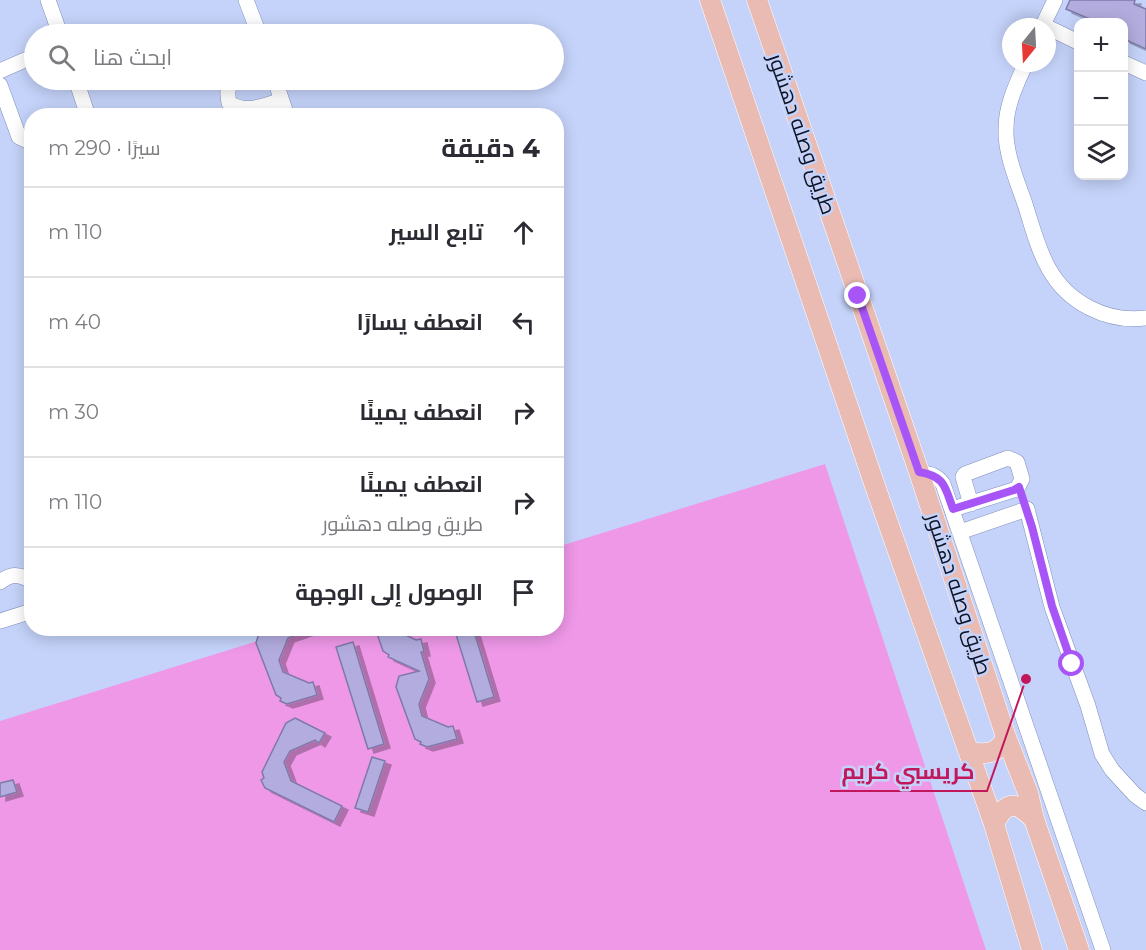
<!DOCTYPE html>
<html lang="ar">
<meta charset="utf-8">
<style>
:root{--surface:#fff;--page:#f7f7f7;--text:#2b2b33;--muted:#7c7c81;--line:#e1e1e2}
body{margin:0;font-family:Montserrat,Cairo,sans-serif;background:var(--page);color:var(--text);direction:rtl}
.controls{position:absolute;right:18px;top:18px;display:grid;overflow:hidden;border-radius:12px;box-shadow:0 3px 15px #0003}
.controls button{width:54px;height:54px;display:grid;place-items:center;padding:0;border:0;border-bottom:2px solid var(--line);background:var(--surface);color:var(--text);font:30px sans-serif}
.compass{position:absolute;left:1002px;top:18px;width:54px;height:54px;border-radius:50%;background:var(--surface);box-shadow:0 3px 15px #0003;rotate:198deg}
.stop{position:absolute;width:18px;height:18px;margin:-14px;border:4px solid #a855f7;border-radius:50%;background:#fff}
.stop.end{background:#a855f7;border-color:#fff;box-shadow:0 2px 6px #0008}
.list{margin:0;padding:0;list-style:none}
h2{display:flex;justify-content:space-between;align-items:center;height:78px;margin:0;padding:0 24px;font-size:26px}
h2 small{font-size:20px;font-weight:400;color:var(--muted)}
.list li{display:grid;grid-template-columns:39px 1fr auto;gap:18px;align-items:center;box-sizing:border-box;height:90px;padding:0 24px;border-top:2px solid var(--line)}
.list b{display:block;font-size:22px;white-space:nowrap}
.list p{margin:0;font-size:20px;white-space:nowrap;color:var(--muted)}
.list em{font-size:20px;font-style:normal;color:var(--muted)}
.icon{flex:none;width:33px;height:33px;fill:none;stroke:currentColor;stroke-width:2;stroke-linecap:round;stroke-linejoin:round}
.map{position:relative;flex:none;width:1146px;height:950px;overflow:hidden;direction:ltr}
.search{position:absolute;background:var(--surface);box-shadow:0 3px 15px #0003;left:24px;top:24px;width:540px;height:66px;display:flex;align-items:center;gap:15px;box-sizing:border-box;padding:0 21px;border-radius:33px;color:var(--muted);font-size:22px}
.panel{position:absolute;background:var(--surface);box-shadow:0 3px 15px #0003;left:24px;top:108px;width:540px;height:528px;border-radius:24px;direction:rtl}
.map>svg:first-child{display:block}
.green{fill:#ef98e8}
.building{fill:#b3addf;stroke:#7f79a8;stroke-width:1.5;filter:url(#shadow)}
.lines{fill:none;stroke-linecap:round;stroke-linejoin:round}
.minor-casing{stroke:#8090bd;stroke-width:16}
.major-casing{stroke:#fff;stroke-width:21}
.minor{stroke:#fff;stroke-width:15}
.major{stroke:#e9bbb3;stroke-width:20}
.route{stroke:#a855f7;stroke-width:8}
.labels{text-anchor:middle;stroke-width:5;stroke-linejoin:round;paint-order:stroke}
.street-label{font-size:21px;fill:#0d1324;stroke:#c5d3fa}
.leader{fill:none;stroke:#c2185b;stroke-width:2}
.callout-dot{fill:#c2185b;stroke:#c5d3fa;stroke-width:2}
.callout-label{font-size:22px;text-anchor:middle;font-weight:bold;fill:#c2185b;stroke:#c5d3fa;stroke-width:5;stroke-linejoin:round;paint-order:stroke}
</style>
<div class="map">
<svg width="1146" height="950" viewBox="0 0 1146 950">
<defs>
<filter id="shadow"><feDropShadow dx="6" dy="4" stdDeviation="0" flood-color="#0004"/></filter>
</defs>
<rect width="100%" height="100%" fill="#c5d3fa"/>
<!-- green -->
<path class="green" d="M825,464L986,950H0V721L296,629L556,628L557,547Z"/>
<!-- building -->
<path class="building" d="M1070,0H1135L1134,4L1146,9V49L1124,39V22H1097L1066,9Z
M273,628H311V630L288,638L279,660L283,672L309,683L313,682L317,695L287,704L280,701L281,698L276,695L256,643L259,633Z
M375,628H391L416,640L421,639L424,652H421L429,679L419,704L422,716L448,727L453,726L457,739L427,747L420,744L421,742L415,739L396,687L399,676L419,671L388,657L389,655L383,651Z
M454,628H473L494,697L477,702Z
M353,642L384,744L368,749L336,647Z
M295,718L325,733L319,743L315,740L290,751L284,762L291,781L342,806L334,822L265,788L261,780L264,778L262,772L286,723Z
M372,757L385,761L368,812L355,808Z
M13,780L17,792L0,797V783Z"/>
<g class="lines">
<!-- minor casing -->
<g class="minor-casing">
<path id="minor" d="M48,0L60,34
M246,0L259,34
M1042,27L1055,0
M1047,27L1078,42
M1026,63C1016,85 1006,105 1006,129C1005,153 1017,181 1025,204C1032,226 1038,250 1049,269C1068,303 1107,323 1146,318
M1124,63L1146,73
M0,71L34,56
M76,80L88,116
M234,80C227,86 227,93 229,103C245,114 264,106 281,100
M275,80L287,116
M0,85L19,137L32,143
M919,472C930,474 937,475 943,484L1103,950
M953,509L1017,489L1022,479L1017,462L1008,458L965,474L963,477L971,504
M960,532L1027,509L1052,607L1088,706L1102,754L1112,770L1135,795L1146,803
M0,582C11,573 19,574 32,581
M0,621L32,611"/>
</g>
<!-- major casing -->
<g class="major-casing">
<path id="major" d="M710,0L875,486L994,824L1032,950
M757,0L919,472L1006,737L1028,793L1034,819L1079,950
M969,752C986,755 999,754 1006,737
M994,824C1006,800 1016,801 1034,819"/>
</g>
<!-- minor -->
<use href="#minor" class="minor"/>
<!-- major -->
<use href="#major" class="major"/>
</g>
<g class="lines">
<!-- route -->
<path class="route" d="M858,296L919,472C945,476 945,487 953,509L1014,490L1019,487L1032,527L1052,606L1072,664"/>
</g>
<g class="labels">
<!-- street labels -->
<g class="street-label">
<text transform="translate(802 134) rotate(71)" y="7">طريق وصله دهشور</text>
<text transform="translate(959 594) rotate(72)" y="7">طريق وصله دهشور</text>
</g>
</g>
<!-- callouts -->
<path class="leader" d="M1026 679L987 791H830"/>
<circle class="callout-dot" cx="1026" cy="679" r="6"/>
<g class="callout-label">
<text x="908" y="779">كريسبي كريم</text>
</g>
</svg>
<div class="controls">
<button>+</button>
<button>−</button>
<button><svg class="icon" aria-label="layers" viewBox="0 0 24 24"><path d="M12 4l9 5-9 5-9-5zM3 14l9 5 9-5"/></svg></button>
</div>
<svg class="compass" viewBox="-18 -18 36 36"><path d="M0-13l5 13h-10z" fill="#e53935"/><path d="M0 13l5-13h-10z" fill="#7c7c81"/></svg>
<div class="stop" style="left:1072px;top:664px"></div>
<div class="stop end" style="left:858px;top:296px"></div>
<div class="search"><svg class="icon" aria-label="search" viewBox="0 0 24 24"><circle cx="10" cy="10" r="6"/><path d="M15 15l6 6"/></svg>ابحث هنا</div>
<section class="panel">
<h2>4 دقيقة<small>سيرًا · 290 m</small></h2>
<ul class="list">
<li><svg class="icon" aria-label="ahead" viewBox="0 0 24 24"><path d="M12 20V5M6 11l6-6 6 6"/></svg><div><b>تابع السير</b></div><em>110 m</em></li>
<li><svg class="icon" aria-label="left" viewBox="0 0 24 24"><path d="M17 20v-9H6M10 6l-5 5 5 5"/></svg><div><b>انعطف يسارًا</b></div><em>40 m</em></li>
<li><svg class="icon" aria-label="right" viewBox="0 0 24 24"><path d="M7 20v-9h11M14 6l5 5-5 5"/></svg><div><b>انعطف يمينًا</b></div><em>30 m</em></li>
<li><svg class="icon" aria-label="right" viewBox="0 0 24 24"><path d="M7 20v-9h11M14 6l5 5-5 5"/></svg><div><b>انعطف يمينًا</b><p>طريق وصله دهشور</p></div><em>110 m</em></li>
<li><svg class="icon" aria-label="arrive" viewBox="0 0 24 24"><path d="M6 21V4h12l-3 4 3 4H6"/></svg><div><b>الوصول إلى الوجهة</b></div></li>
</ul>
</section>
</div>
